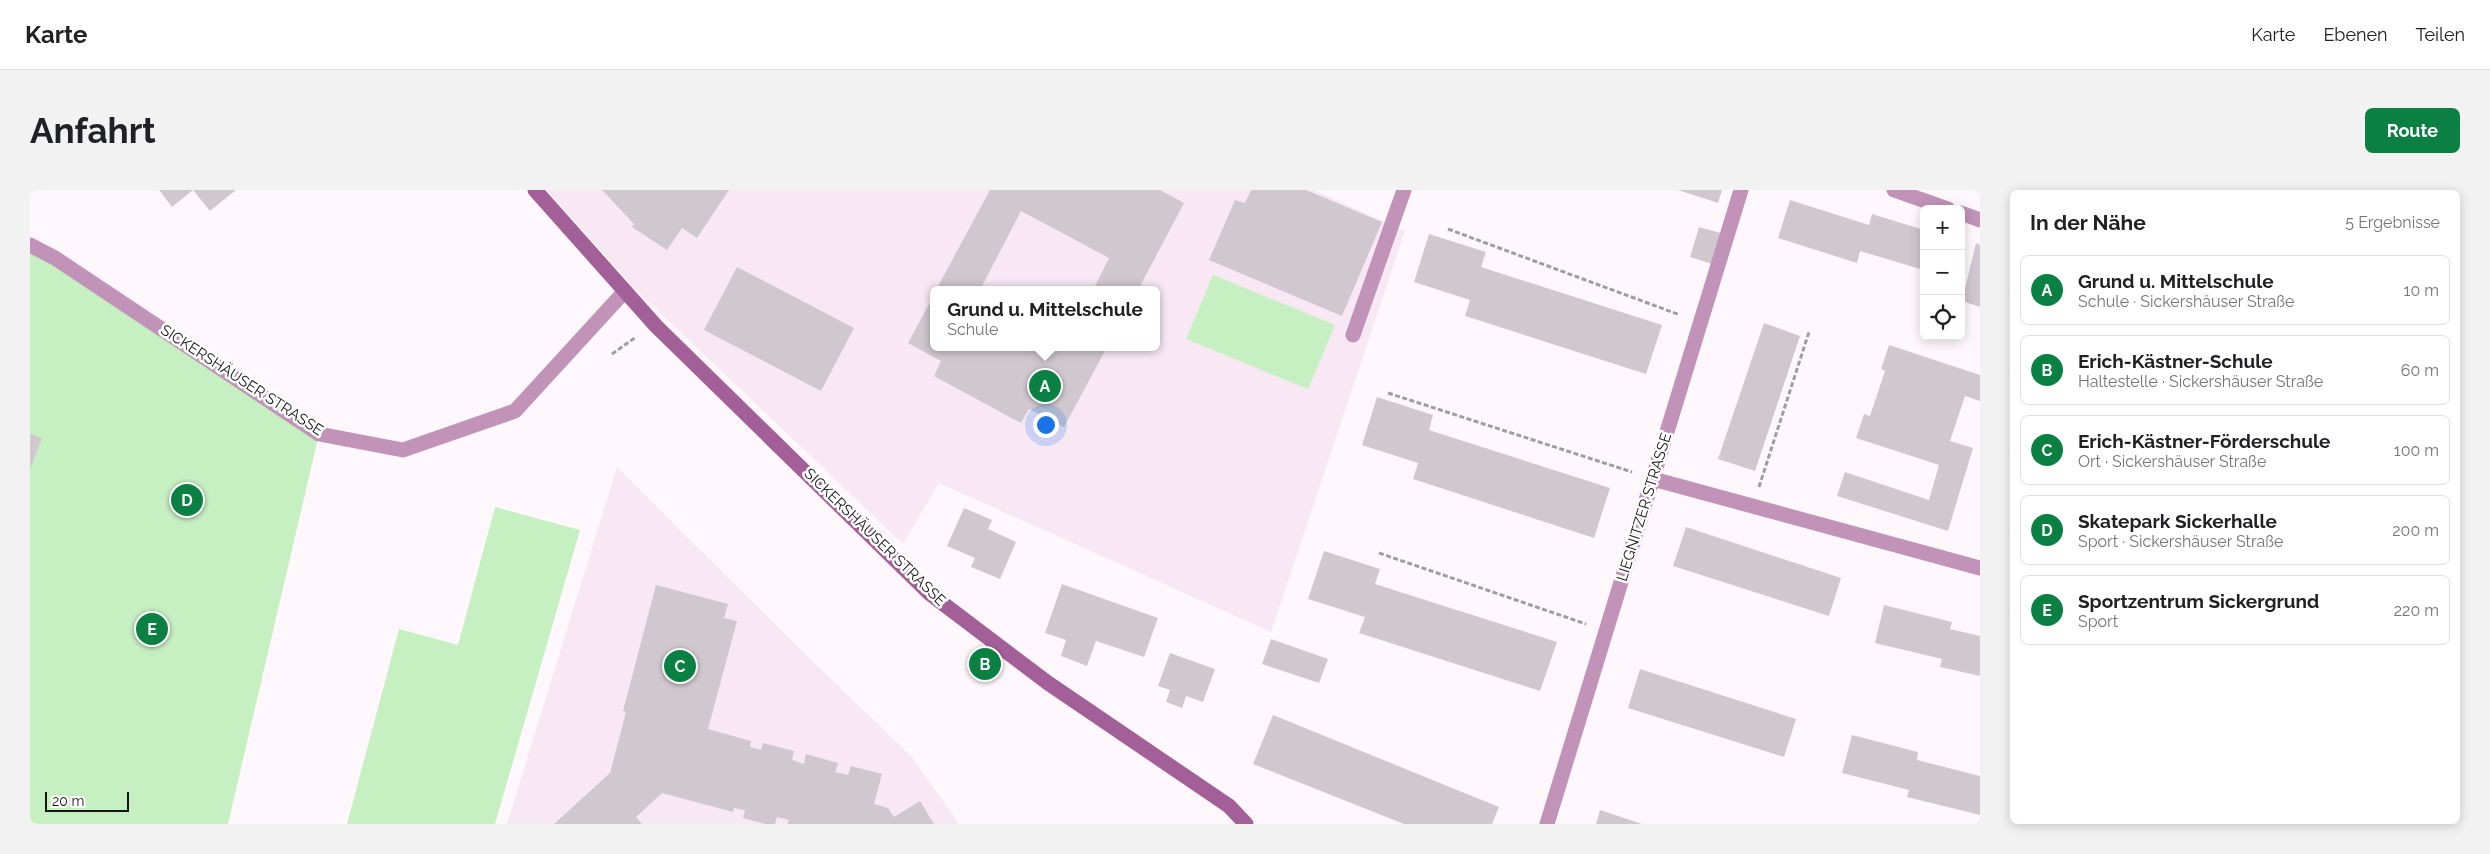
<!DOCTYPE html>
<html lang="de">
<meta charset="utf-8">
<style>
:root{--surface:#fff;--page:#f2f2f2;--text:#202124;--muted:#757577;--line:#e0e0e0;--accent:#0b8043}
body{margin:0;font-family:Raleway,sans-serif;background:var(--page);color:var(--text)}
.controls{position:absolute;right:15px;top:15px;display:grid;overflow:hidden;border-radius:8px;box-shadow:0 2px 12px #0003}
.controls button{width:45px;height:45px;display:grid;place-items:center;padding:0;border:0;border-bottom:1px solid var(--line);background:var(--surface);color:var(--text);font:25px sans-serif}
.scale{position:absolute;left:15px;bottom:12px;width:84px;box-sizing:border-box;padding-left:5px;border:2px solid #181517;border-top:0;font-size:14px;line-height:18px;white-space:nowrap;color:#181517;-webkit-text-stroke:4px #fff;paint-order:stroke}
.you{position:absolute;left:1015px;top:234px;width:18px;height:18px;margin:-12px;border:4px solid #fff;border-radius:50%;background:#1a73e8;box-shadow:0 0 0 8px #1a73e833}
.badge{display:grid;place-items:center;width:32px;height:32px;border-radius:50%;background:var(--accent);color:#fff;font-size:16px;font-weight:700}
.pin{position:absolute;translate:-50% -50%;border:2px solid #fff;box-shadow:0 1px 5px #0006}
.popup{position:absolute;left:900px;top:96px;width:230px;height:65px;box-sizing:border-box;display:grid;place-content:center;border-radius:8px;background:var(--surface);filter:drop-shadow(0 1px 4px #0005);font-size:16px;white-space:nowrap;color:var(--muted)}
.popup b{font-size:19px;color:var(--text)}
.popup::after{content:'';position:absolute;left:50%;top:100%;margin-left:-10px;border:10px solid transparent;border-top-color:var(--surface)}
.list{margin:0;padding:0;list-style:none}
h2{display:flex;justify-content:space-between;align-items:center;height:65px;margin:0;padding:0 20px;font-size:21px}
h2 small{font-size:16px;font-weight:400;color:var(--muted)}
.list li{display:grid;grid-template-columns:32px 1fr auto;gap:15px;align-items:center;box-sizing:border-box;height:70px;margin:0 10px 10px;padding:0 10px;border:1px solid var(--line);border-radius:8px}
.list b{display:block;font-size:19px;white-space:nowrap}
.list p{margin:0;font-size:16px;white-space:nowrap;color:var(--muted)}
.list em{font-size:16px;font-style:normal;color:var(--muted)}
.icon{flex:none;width:28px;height:28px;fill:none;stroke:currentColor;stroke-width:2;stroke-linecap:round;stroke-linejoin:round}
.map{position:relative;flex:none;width:1950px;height:634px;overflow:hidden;border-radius:8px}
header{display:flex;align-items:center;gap:30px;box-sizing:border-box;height:70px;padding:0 25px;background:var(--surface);border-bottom:1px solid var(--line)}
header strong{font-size:24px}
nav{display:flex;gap:28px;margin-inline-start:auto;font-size:18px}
.intro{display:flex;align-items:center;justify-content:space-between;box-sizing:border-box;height:120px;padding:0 30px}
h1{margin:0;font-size:35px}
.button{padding:12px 22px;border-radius:8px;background:var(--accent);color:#fff;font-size:18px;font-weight:700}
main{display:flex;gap:30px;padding:0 30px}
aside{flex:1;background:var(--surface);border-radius:8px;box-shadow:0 2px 12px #0003}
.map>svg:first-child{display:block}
.built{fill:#f7e8f4;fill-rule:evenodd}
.green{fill:#c6efc2}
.building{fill:#d0c8ce}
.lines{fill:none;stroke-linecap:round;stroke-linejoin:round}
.path{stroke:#a19ca0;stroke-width:3;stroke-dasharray:5 2.5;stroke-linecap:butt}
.lane{stroke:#c193b9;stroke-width:15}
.street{stroke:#c193b9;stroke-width:15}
.secondary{stroke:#a36098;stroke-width:15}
.labels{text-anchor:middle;stroke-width:5;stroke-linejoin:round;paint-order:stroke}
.street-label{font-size:15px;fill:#181517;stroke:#fff}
</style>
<header>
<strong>Karte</strong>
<nav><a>Karte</a><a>Ebenen</a><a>Teilen</a></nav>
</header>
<div class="intro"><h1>Anfahrt</h1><a class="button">Route</a></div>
<main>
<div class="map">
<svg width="1950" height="634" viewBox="0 0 1950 634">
<rect width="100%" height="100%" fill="#fef8fd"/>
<!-- built -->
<path class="built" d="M517,0H1284L1375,41L1241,442L909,293L873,354L604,98ZM904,100H1126V157H904Z
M587,277L768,457L882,567L929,634H477Z"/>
<!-- green -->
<path class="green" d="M0,55L289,244L198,634H0Z
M1183,85L1305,135L1278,199L1156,149Z
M465,317L550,340L465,634H317L369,439L428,455Z"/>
<!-- building -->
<path class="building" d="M129,0H206L180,21L163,0L142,17Z
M572,0H699L667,48L652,38L637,60L602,37L604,34Z
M960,0H1130L1154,13L1108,100H1063L1079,68L991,21L950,100H906Z
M1221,0H1276L1352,32L1312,126L1179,70L1205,10L1215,13Z
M1648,0H1692L1688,13Z
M1760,10L1839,35L1842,24L1894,40V67L1890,79L1830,61L1827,73L1748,48Z
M1669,37L1691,43L1682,74L1660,67Z
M1399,44L1456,62L1451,77L1632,135L1616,184L1435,126L1440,110L1384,92Z
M1946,53L1950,55V117L1932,111Z
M707,77L824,138L791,201L674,140Z
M904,105V157H1077L1034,237L999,219L991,233L904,186L911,171L878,153Z
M1734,133L1770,146L1725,281L1688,269Z
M1859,155L1950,185V211L1935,206L1920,251L1943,258L1918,341L1807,306L1815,282L1899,310L1909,275L1826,248L1834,224L1840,226L1855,181L1851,179Z
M1347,207L1403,225L1399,240L1580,298L1564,348L1383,289L1388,273L1332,255Z
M0,244L12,248L0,279Z
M934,318L962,330L958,339L986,352L970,389L941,377L945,368L917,356Z
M1656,337L1811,388L1799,426L1643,376Z
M1294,361L1350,379L1345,394L1527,452L1510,501L1329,443L1335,427L1278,409Z
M1032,394L1128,428L1114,467L1066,451L1057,476L1031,466L1036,450L1015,443Z
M626,395L698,414L694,428L707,431L678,539L721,551L720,557L731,560L733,553L764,561L762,570L774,574L776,564L808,573L805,582L818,585L821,576L852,584L844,614L858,618L864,627L890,611L904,634H757L759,630L747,627L745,634H735L713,628L715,620L704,618L703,622L632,603L606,627L612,634H524L580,583L596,522L593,521Z
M1854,415L1922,432L1920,439L1950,446V486L1910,477L1912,469L1845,453Z
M1241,449L1298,469L1289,493L1232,474Z
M1140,463L1185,479L1173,512L1156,506L1152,518L1136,512L1140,500L1128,496Z
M1610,479L1766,529L1754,567L1598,518Z
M1243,525L1469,617L1462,634H1374L1223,574Z
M1822,545L1888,562L1887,570L1950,586V625L1877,607L1879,600L1812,583Z
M1570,620L1612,634H1566Z"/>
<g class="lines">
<!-- path -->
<path class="path" d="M1418,39L1650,125
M582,164L606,147
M1358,203L1602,282
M1729,297L1779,142
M1349,363L1556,434"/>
<!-- lane -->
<path class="lane" d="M1323,145L1374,0"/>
<!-- street -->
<path class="street" d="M1864,0L1918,19
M1931,23L1950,30
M0,55L25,68L289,244L373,260L485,221L595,101
M1623,289L1950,378
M1517,634L1711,0"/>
<!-- secondary -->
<path class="secondary" d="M505,0L626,136L899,403L1018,493L1199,616L1216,634"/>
</g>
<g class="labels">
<!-- street labels -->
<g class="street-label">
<text transform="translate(212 190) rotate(33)" y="5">SICKERSHÄUSER STRASSE</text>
<text transform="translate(1614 317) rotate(-73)" y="5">LIEGNITZER STRASSE</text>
<text transform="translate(845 347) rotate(44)" y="5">SICKERSHÄUSER STRASSE</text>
</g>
</g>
</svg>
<div class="controls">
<button>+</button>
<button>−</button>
<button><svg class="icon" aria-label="locate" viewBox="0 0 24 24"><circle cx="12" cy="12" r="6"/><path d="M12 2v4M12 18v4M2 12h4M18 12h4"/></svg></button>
</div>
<div class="scale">20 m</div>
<div class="you"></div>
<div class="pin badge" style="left:1015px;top:196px">A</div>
<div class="popup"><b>Grund u. Mittelschule</b>Schule</div>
<div class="pin badge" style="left:955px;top:474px">B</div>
<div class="pin badge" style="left:650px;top:476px">C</div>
<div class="pin badge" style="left:157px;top:310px">D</div>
<div class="pin badge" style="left:122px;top:439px">E</div>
</div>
<aside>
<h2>In der Nähe<small>5 Ergebnisse</small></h2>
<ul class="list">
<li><span class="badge">A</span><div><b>Grund u. Mittelschule</b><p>Schule · Sickershäuser Straße</p></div><em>10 m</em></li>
<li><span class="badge">B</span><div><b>Erich-Kästner-Schule</b><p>Haltestelle · Sickershäuser Straße</p></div><em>60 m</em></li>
<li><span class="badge">C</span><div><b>Erich-Kästner-Förderschule</b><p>Ort · Sickershäuser Straße</p></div><em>100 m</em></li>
<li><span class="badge">D</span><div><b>Skatepark Sickerhalle</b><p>Sport · Sickershäuser Straße</p></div><em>200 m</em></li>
<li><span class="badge">E</span><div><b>Sportzentrum Sickergrund</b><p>Sport</p></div><em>220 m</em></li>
</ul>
</aside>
</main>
